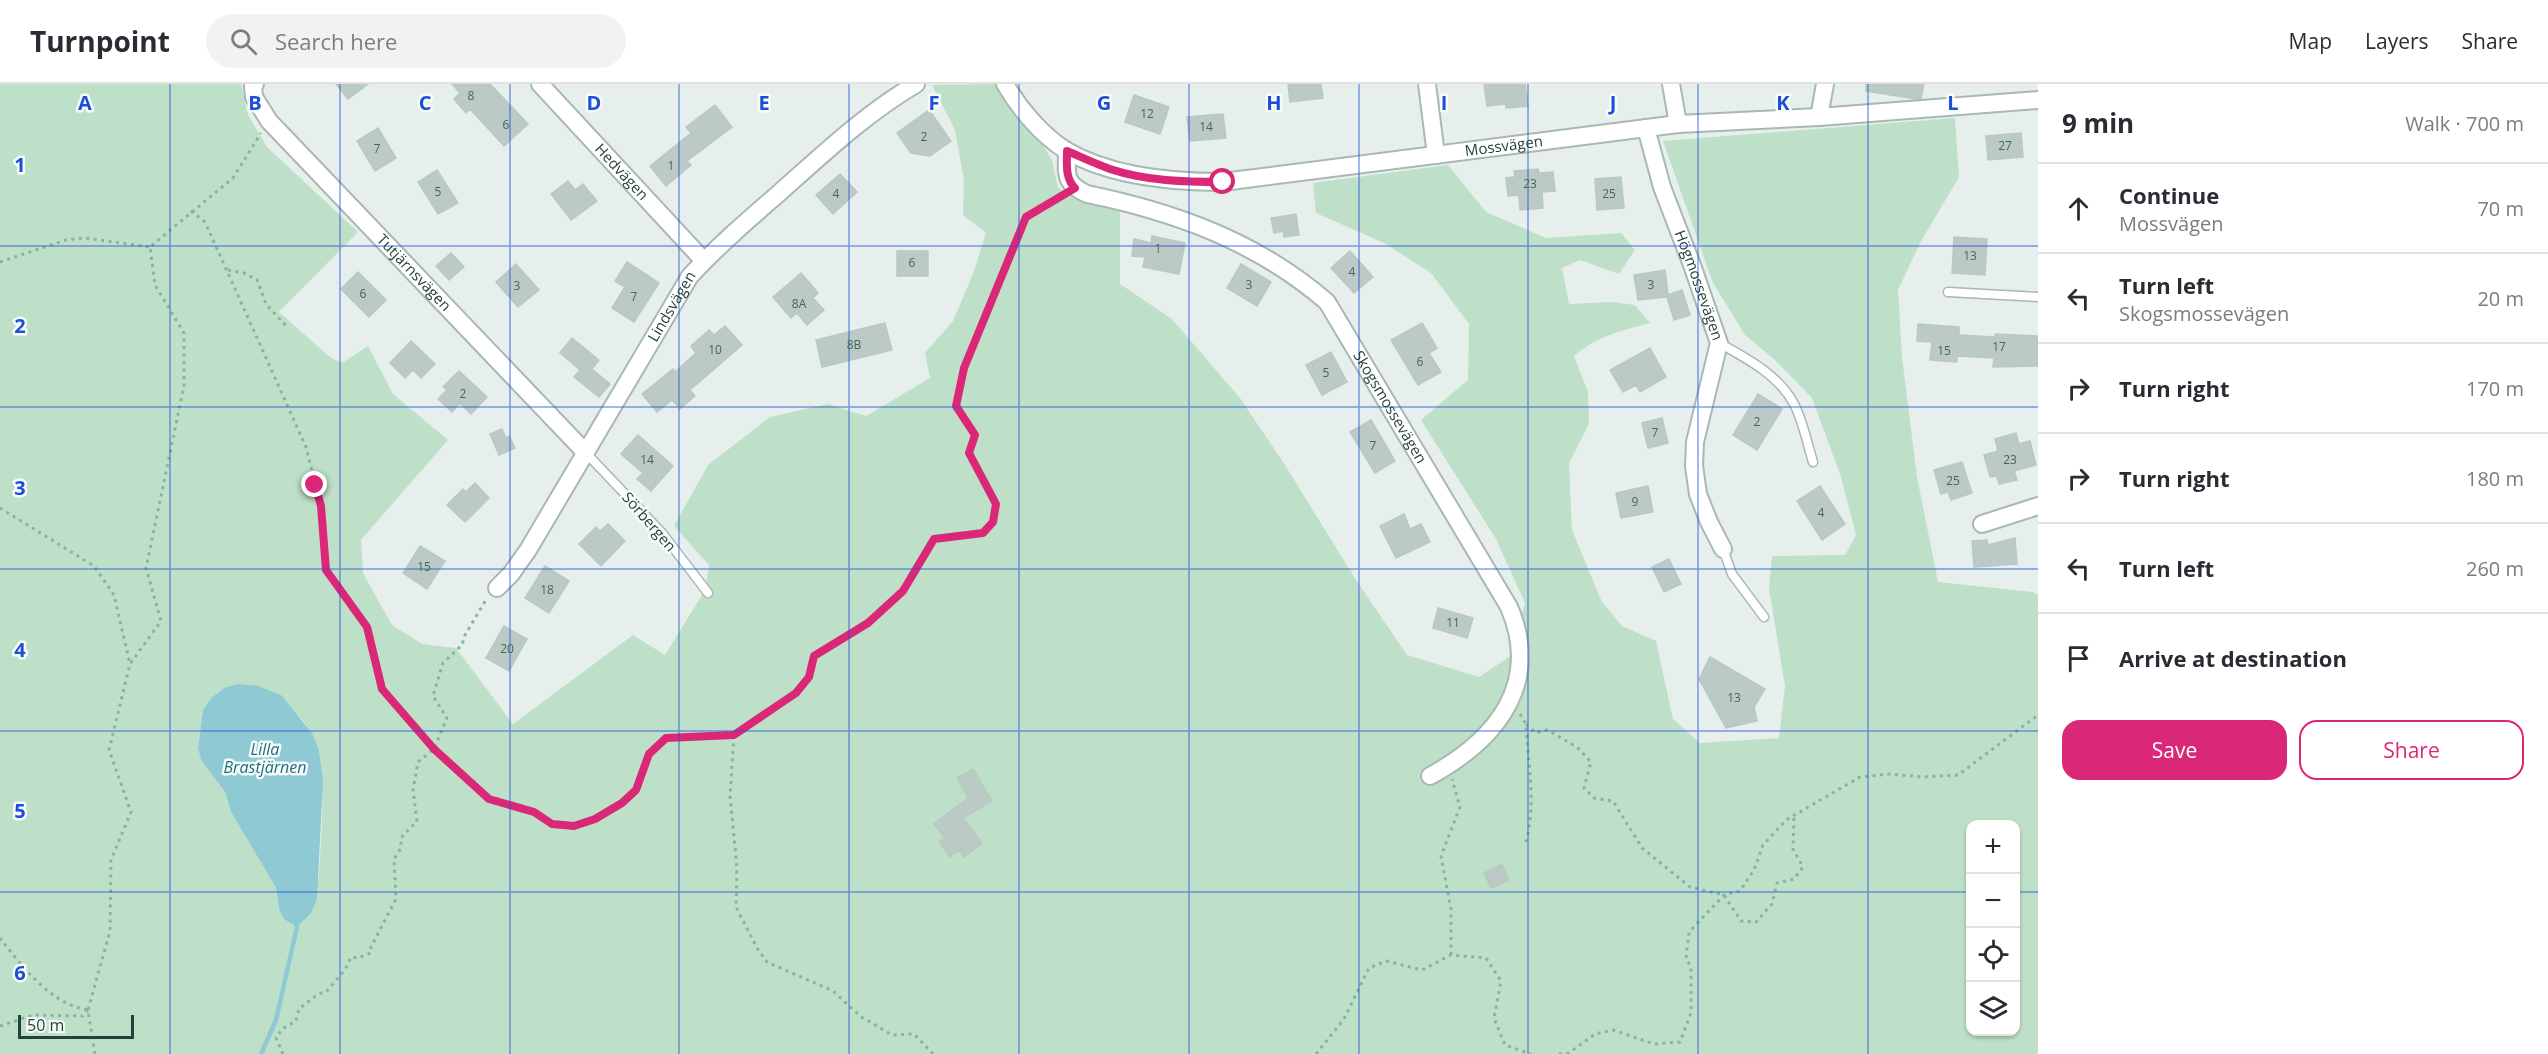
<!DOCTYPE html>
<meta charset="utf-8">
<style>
:root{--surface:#fff;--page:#f2f2f3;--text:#2b2b33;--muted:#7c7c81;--line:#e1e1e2;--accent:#db2777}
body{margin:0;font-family:"Open Sans",sans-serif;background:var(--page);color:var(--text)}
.controls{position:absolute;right:18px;bottom:18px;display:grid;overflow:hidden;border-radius:12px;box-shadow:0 2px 4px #0004}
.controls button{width:54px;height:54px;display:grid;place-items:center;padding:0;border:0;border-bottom:2px solid var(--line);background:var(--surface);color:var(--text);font:30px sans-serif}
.scale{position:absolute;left:18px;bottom:15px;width:116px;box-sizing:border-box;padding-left:6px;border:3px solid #24423a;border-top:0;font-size:16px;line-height:21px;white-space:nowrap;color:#24423a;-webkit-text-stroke:4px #f7fbf9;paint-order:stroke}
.stop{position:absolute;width:18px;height:18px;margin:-14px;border:4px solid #db2777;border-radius:50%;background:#fff}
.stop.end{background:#db2777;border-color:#fff;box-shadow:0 2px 6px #0008}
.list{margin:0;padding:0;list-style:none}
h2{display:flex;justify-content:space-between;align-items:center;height:78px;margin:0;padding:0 24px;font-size:26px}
h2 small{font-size:20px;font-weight:400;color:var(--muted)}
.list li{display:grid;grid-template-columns:39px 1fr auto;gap:18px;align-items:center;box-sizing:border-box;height:90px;padding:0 24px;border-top:2px solid var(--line)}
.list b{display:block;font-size:22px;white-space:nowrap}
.list p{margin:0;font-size:20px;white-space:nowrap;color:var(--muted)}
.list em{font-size:20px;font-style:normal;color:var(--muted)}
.actions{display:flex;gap:12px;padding:18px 24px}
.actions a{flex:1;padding:14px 0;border:2px solid var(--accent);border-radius:18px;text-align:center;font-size:21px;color:var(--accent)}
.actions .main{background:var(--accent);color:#fff}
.icon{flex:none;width:33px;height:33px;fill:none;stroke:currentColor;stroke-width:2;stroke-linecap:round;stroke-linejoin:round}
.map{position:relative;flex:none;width:2038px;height:970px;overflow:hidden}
header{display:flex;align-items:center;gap:36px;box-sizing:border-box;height:84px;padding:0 30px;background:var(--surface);border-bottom:2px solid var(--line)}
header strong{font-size:28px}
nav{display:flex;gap:33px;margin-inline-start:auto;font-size:21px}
.search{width:420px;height:54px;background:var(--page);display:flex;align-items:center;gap:15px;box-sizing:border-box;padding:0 21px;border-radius:33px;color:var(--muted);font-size:22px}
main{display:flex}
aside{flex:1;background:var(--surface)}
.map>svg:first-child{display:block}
.green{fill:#bfe0c8;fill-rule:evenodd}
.water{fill:#8ec9d4}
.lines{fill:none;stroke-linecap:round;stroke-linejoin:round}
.stream{stroke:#8ec9d4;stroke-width:4.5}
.building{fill:#bbcac4;stroke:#b8c9c2;stroke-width:1.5}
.lane-casing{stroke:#a8b8b2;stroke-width:11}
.street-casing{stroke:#a8b8b2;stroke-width:20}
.path{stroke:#86b3a5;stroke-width:3;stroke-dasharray:3 4.5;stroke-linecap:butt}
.lane{stroke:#fff;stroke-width:8}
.street{stroke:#fff;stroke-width:16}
.route{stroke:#db2777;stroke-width:8}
.grid{fill:none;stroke:#1d4ed8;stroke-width:1.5;stroke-opacity:0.55}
.labels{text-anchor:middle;stroke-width:5;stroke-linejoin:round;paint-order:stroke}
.number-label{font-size:12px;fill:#4a645c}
.street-label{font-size:15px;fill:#24423a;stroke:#f7fbf9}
.water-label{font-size:16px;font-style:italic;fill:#1c6f80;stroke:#f7fbf9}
.grid-label{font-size:20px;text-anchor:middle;font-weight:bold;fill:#1d4ed8;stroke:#f7fbf9;stroke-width:5;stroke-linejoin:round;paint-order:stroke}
</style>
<header>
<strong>Turnpoint</strong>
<div class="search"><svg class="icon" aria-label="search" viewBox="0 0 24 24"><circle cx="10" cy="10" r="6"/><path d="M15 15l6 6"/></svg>Search here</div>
<nav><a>Map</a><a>Layers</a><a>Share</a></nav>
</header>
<main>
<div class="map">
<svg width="2038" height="970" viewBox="0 0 2038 970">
<rect width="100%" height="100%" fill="#e6efeb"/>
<!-- green -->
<path class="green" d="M0,0H241L248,31L267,63L358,148L279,228L331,274L342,279L368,262L393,310L448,356L361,456L363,489L392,541L422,560L456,564L513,640L633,551L665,571L705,506L709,481L674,442L708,381L770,333L828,320L866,332L930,294L925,269L953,237L973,190L986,149L963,131L964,96L955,46L932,1L996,0L1038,54L1052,76L1058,104L1091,120L1120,128V200L1172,235L1240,314L1285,381L1356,496L1407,571L1479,593L1509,573L1525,519L1496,455L1421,336L1468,296L1469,240L1431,189L1384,159L1316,129L1313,99L1448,81L1486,128L1546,154L1621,149L1635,166L1619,190L1580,176L1562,184L1569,220L1611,218L1635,221L1650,239C1623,246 1595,253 1574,272L1588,308L1589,340L1569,379L1572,446L1602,518L1622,542L1656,557L1673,635L1700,659L1779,654L1785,602L1769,504L1772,472L1845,471L1856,451L1841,393L1812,314L1776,277L1745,251L1713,199L1663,57L1955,34L1959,93L1920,159L1898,206L1902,273L1917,393L1938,498L2033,508L2038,511V970H0ZM224,604C241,610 287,624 298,632C333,659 320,752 319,793L279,826L276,804L231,728L225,708L201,676L198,664L203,626L211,614ZM1970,740H2016V948H1970Z"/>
<!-- water -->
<path class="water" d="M238,600L258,602L281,611L312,649L319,667L323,697L317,815L311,829L297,843L284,835L279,825L276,804L231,728L225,708L201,676L198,664L203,626L211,614L224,604Z"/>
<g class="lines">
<!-- stream -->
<path class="stream" d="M261,970L276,936L297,843"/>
</g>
<!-- building -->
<path class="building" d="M336,0H368L348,15Z
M452,0H490L528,40L504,62L470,25L466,29L454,15L460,9Z
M1288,0H1321L1323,14L1290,18Z
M1484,0H1525L1528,22L1506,24V20L1487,22Z
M1866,0H1924L1921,15H1916L1866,7Z
M1134,11L1169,23L1160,50L1125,38Z
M715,21L732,43L687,77L691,81L666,102L650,82L691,49L686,43Z
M929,26L951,57L930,72L911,69L897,49Z
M1223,30L1226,54L1190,57L1187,33Z
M378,44L396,74L375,87L357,57Z
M2021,49L2023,73L1988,76L1986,52Z
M1538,85L1539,89L1553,88L1555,107L1542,108L1543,124L1520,126L1519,111L1508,112L1506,94L1515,93L1514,87Z
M437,86L458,119L438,130L418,98Z
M840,90L857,108L833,130L816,111Z
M1621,93L1624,124L1597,126L1595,95Z
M568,97L575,106L583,100L597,117L571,136L551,110Z
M1296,130L1299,151L1284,153L1283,147L1274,149L1271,134Z
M1152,152L1185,159L1179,190L1143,183L1145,173L1132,172L1134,155L1151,159Z
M1954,153L1987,155L1985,191L1952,189Z
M897,167H928V192H897Z
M1350,167L1373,193L1354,209L1331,184Z
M451,169L464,183L449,196L436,182Z
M627,178L659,199L634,238L612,224L625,203L615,197Z
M516,180L539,206L518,223L496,198Z
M1241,180L1271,198L1257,222L1227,204Z
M1665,186L1668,211L1682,206L1690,231L1674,236L1667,213L1638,216L1634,191Z
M358,188L386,216L369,233L341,205Z
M801,189L818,209L813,214L824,226L807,241L797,229L791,234L773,213Z
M885,239L892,266L822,283L816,256Z
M1422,239L1437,264L1429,269L1441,288L1418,301L1391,256Z
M1918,240L1959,243V251L1995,253V250L2038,252V282L1993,283L1994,274L1957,272V278L1930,276L1932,258L1917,257Z
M725,242L742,261L690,306L695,312L680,325L672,316L657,328L642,310L673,285L675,288L696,269L691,262L709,246L714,251Z
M572,254L599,276L592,285L610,300L599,313L574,293L580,286L560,269Z
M411,257L435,280L421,294L413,286L405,294L390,279Z
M1650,264L1666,293L1640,308L1636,301L1623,308L1610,286Z
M1331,268L1347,298L1322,311L1306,281Z
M459,287L487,313L471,330L460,319L452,328L438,315L447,306L443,303Z
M1758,310L1782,325L1757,366L1733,351Z
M1662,334L1668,359L1648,364L1642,339Z
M1371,336L1395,377L1375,389L1350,348Z
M502,345L506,354L509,352L515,364L499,371L490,350Z
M2016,349L2019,360L2030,357L2036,381L2014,387L2017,396L1999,400L1997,392L1990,393L1984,371L1998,367L1995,355Z
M638,351L673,382L651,407L637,395L643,389L621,370Z
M1962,378L1972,409L1951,416L1948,408L1941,410L1934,386Z
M475,399L489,414L465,438L447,421L463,405L466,408Z
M1648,402L1653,428L1621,434L1616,409Z
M1820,402L1845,440L1822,456L1797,417Z
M1404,430L1410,445L1421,440L1430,458L1396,474L1380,442Z
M608,440L625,457L601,482L579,460L596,443L600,447Z
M2015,454L2017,480L1974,483L1972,457L1987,456L1988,461Z
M420,462L445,477L427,505L403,489Z
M1669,475L1681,500L1664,508L1652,483Z
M545,482L569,497L549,529L525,514Z
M1438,524L1473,534L1467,554L1433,544Z
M504,542L527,555L509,587L486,574Z
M1710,573L1765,605L1754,623L1757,637L1726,644L1699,595Z
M973,685L992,717L963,734L982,759L964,773L959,766L950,773L939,758L945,754L934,740L968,714L957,694Z
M1502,780L1509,796L1491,804L1484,789Z"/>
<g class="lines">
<!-- lane casing -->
<g class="lane-casing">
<path id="lane" d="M1948,208L2038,213
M1719,259C1746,274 1779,291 1794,320C1803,337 1807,359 1813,378
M586,369L662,449L708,509
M1723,465L1732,490L1764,533"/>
</g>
<!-- street casing -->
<g class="street-casing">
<g id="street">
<path id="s1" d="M255,0L253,2L254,13L269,37L586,369"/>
<path id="s2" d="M540,0L704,177"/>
<path id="s3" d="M1005,0C1019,24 1042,52 1067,67C1112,93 1172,98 1223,98L1678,40L1819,33L2038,16"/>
<path d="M1427,0L1436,71"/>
<path d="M1671,0L1678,40"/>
<path d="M1819,33L1825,0"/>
<path id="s4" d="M1646,44L1662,103L1692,181L1719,259L1695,358L1694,382L1698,410L1709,438L1723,465"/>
<path id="s5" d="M1067,67C1067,90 1063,99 1087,110C1175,128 1258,158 1327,218L1509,523C1542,600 1496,656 1430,692"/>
<path d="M1982,440L2038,422"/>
<path id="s6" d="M497,504L511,490L528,466L690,192C718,162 748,136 778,110C822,71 865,30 916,0"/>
</g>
</g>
<!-- path -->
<path class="path" d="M191,127L205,138L306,363L321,422L326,486L367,543L382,605L434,665L489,715L534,727L552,740L574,742L595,735L622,719L636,706L649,670L666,654L734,651
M0,178L66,156L85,154L150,163
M228,186L244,189L257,196L266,220L287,243
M0,424L94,482L114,511L130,580
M1520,630L1526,640C1528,681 1537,722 1525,761
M1526,640L1536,649L1547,646L1577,663L1591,678L1584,704L1594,714L1613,717L1642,764L1690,803L1724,811L1741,837L1756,838L1772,820L1777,799L1794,795L1803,783L1793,765L1794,732
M0,854C22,882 50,920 88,926
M1451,871V825L1441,772L1460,723L1452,695
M0,942L33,931L83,932L88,926
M95,970L88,926L110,847L111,776L131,728L109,666L130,580L161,537L146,484L184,302V249L155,201L150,163L233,94L261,49
M283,970L276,954L282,945L296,937L299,925L318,910L326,908L345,886L351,873L358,874L371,869V863L396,815L394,775L401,764V754L417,737L413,706L418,678L434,665L447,634L433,612L443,579L462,561L465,551L487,514
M933,970L914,950L892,951L860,932L833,907L767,878L757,864L736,823L737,784L730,712L734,651C752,640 799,613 808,595C812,588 812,580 814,572L868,539L903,507L934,455L983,449L993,438L996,420L969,369L975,351L956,322L964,284L1026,133L1064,111
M1316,970L1344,935L1369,884L1386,877L1422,886L1451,871L1486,874L1501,897L1494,934L1505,961L1531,970
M1559,970L1569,969L1595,950L1613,946L1654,960L1680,958L1691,929V883L1686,874L1689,848L1724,811L1740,807L1754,786L1763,761L1786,736L1860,693L1889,690L1923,693L1958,691L2038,631"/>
<!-- lane -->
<use href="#lane" class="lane"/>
<!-- street -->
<use href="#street" class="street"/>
</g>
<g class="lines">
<!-- route -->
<path class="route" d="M315,401L321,422L326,486L367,543L382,605L434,665L489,715L534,728L552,740L574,742L595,735L622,719L636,706L649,670L666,654L734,651L796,609L809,593L814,572L868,539L903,507L934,455L983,449L993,438L996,420L969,369L975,351L956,322L964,284L1026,133L1075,104C1065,94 1067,81 1067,67C1081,73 1096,80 1110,85C1146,97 1185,98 1223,98"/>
</g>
<!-- grid -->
<path class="grid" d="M170,0V970M340,0V970M510,0V970M679,0V970M849,0V970M1019,0V970M1189,0V970M1359,0V970M1528,0V970M1698,0V970M1868,0V970M0,162H2038M0,323H2038M0,485H2038M0,647H2038M0,808H1970M2016,808H2038"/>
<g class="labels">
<!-- number labels -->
<g class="number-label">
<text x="471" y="16">8</text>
<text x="1147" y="34">12</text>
<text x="506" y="45">6</text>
<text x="1206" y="47">14</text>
<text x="924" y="57">2</text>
<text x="2005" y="66">27</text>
<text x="377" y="69">7</text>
<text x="671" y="86">1</text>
<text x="1530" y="104">23</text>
<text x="438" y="112">5</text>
<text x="836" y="114">4</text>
<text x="1609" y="114">25</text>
<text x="1158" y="169">1</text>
<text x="1970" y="176">13</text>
<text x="912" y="183">6</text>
<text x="1352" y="192">4</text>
<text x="1249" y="205">3</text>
<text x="1651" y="205">3</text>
<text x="517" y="206">3</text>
<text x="363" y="214">6</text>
<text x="634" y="217">7</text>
<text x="799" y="224">8A</text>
<text x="854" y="265">8B</text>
<text x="1999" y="267">17</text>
<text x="715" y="270">10</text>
<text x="1944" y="271">15</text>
<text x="1420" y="282">6</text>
<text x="1326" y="293">5</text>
<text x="463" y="314">2</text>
<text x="1757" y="342">2</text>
<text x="1655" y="353">7</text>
<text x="1373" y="366">7</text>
<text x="647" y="380">14</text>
<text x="2010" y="380">23</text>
<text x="1953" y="401">25</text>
<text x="1635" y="422">9</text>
<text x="1821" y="433">4</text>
<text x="424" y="487">15</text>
<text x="547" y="510">18</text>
<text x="1453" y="543">11</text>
<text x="507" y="569">20</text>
<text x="1734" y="618">13</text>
</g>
<!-- street labels -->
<g class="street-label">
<text dy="5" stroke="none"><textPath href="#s3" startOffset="536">Mossvägen</textPath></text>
<text dy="5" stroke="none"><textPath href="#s2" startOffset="120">Hedvägen</textPath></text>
<text dy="5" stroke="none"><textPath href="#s1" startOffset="252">Tutjärnsvägen</textPath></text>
<text dy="5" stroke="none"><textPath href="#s4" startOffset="166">Högmossevägen</textPath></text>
<text dy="5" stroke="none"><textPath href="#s6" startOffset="332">Lindsvägen</textPath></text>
<text dy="5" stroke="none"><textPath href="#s5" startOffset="441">Skogsmossevägen</textPath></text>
<text transform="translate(649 438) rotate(49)" y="5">Sörbergen</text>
</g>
<!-- water labels -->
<g class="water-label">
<text x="265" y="671">Lilla<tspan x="265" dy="18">Brastjärnen</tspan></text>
</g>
</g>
<g class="grid-label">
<text x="85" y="26">A</text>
<text x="255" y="26">B</text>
<text x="425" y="26">C</text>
<text x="594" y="26">D</text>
<text x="764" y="26">E</text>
<text x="934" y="26">F</text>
<text x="1104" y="26">G</text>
<text x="1274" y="26">H</text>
<text x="1444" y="26">I</text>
<text x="1613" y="26">J</text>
<text x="1783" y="26">K</text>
<text x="1953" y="26">L</text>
<text x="20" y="88">1</text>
<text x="20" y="249">2</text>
<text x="20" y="411">3</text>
<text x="20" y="573">4</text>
<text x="20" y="734">5</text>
<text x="20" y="896">6</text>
</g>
</svg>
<div class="controls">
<button>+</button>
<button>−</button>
<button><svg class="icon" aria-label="locate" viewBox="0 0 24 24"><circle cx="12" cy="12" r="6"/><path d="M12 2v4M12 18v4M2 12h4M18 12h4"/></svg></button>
<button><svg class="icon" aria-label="layers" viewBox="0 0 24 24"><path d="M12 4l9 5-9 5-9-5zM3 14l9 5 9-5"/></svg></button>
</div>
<div class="scale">50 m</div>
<div class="stop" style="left:1223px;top:98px"></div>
<div class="stop end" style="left:315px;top:401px"></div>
</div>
<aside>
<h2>9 min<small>Walk · 700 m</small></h2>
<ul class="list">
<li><svg class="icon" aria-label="ahead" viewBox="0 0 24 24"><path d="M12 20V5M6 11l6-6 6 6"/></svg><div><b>Continue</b><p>Mossvägen</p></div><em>70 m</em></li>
<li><svg class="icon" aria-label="left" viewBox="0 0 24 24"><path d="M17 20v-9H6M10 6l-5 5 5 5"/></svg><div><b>Turn left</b><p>Skogsmossevägen</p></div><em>20 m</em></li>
<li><svg class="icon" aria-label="right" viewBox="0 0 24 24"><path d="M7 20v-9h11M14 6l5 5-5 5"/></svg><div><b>Turn right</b></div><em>170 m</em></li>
<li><svg class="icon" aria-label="right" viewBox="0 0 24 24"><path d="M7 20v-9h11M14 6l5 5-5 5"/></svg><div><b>Turn right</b></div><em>180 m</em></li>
<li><svg class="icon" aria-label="left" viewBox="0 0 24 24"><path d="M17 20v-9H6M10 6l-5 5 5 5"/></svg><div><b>Turn left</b></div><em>260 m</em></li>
<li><svg class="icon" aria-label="arrive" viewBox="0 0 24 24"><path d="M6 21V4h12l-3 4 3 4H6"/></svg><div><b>Arrive at destination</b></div></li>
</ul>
<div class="actions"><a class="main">Save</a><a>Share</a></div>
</aside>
</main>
